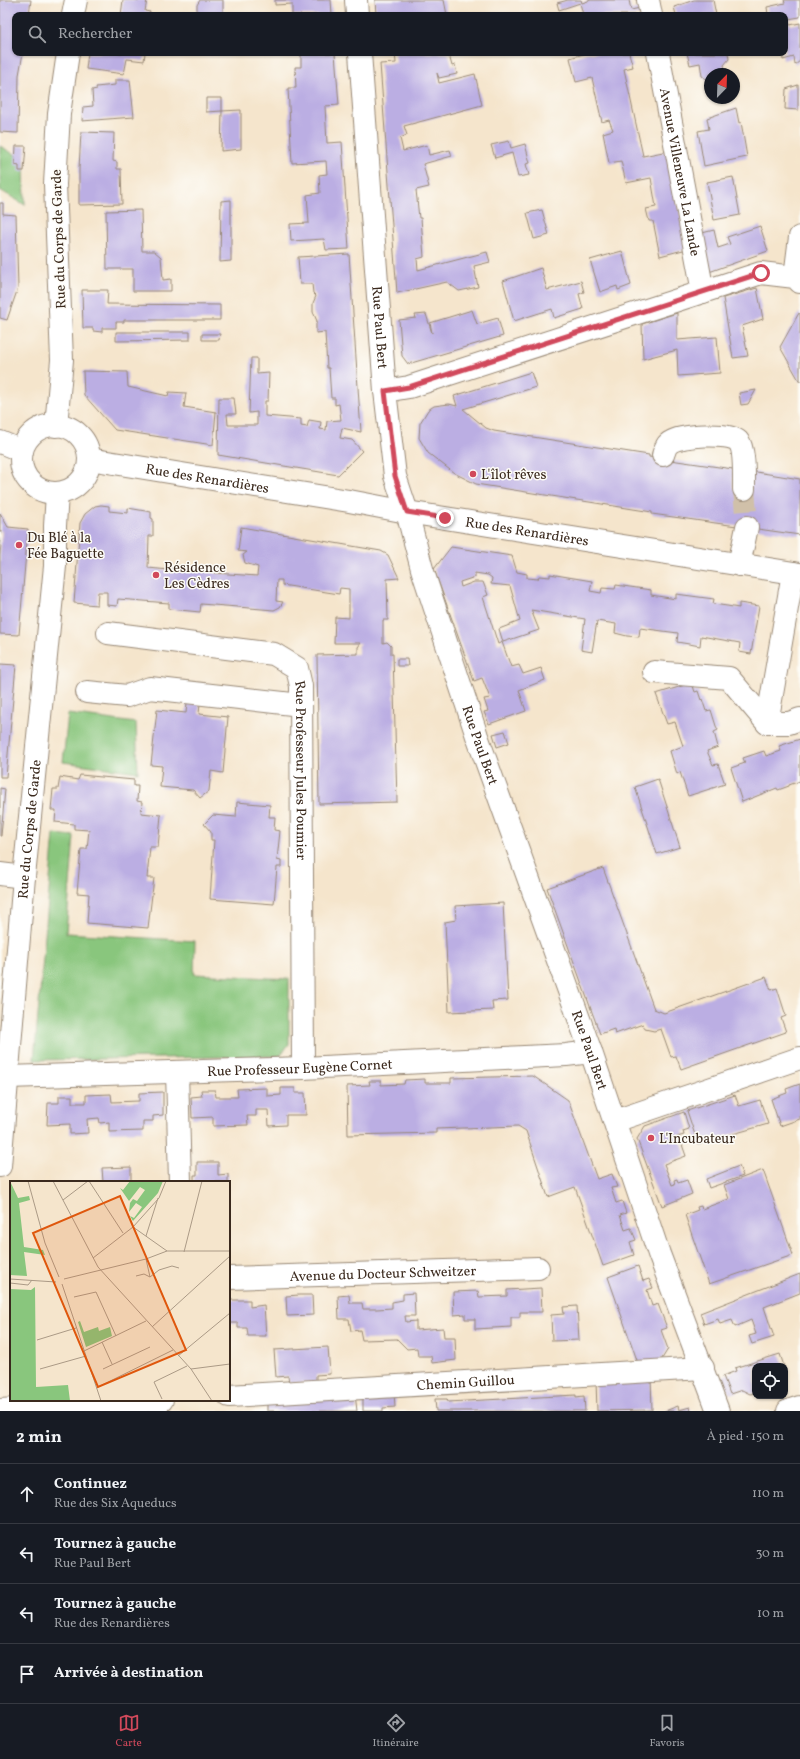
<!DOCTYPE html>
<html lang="fr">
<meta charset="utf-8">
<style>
:root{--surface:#171b24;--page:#242831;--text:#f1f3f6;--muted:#9ea1a6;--line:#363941;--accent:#d1495b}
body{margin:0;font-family:Vollkorn,serif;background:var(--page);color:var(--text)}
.controls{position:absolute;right:12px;bottom:12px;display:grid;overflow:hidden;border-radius:8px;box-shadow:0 1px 3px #0004}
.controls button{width:36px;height:36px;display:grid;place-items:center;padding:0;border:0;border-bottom:1px solid var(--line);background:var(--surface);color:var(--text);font:20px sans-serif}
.compass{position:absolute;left:704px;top:68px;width:36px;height:36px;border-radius:50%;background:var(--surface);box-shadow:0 1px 3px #0004;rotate:23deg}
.stop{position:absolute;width:12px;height:12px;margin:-9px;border:3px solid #d1495b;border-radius:50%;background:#fff}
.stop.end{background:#d1495b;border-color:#fff;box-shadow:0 1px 4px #0008}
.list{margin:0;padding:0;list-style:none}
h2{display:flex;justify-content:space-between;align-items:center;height:52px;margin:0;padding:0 16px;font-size:17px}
h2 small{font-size:13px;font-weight:400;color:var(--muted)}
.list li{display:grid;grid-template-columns:26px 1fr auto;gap:12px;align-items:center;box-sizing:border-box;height:60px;padding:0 16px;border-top:1px solid var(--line)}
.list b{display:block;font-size:15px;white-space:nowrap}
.list p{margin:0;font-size:13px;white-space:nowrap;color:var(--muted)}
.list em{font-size:13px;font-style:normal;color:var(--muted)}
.icon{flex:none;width:22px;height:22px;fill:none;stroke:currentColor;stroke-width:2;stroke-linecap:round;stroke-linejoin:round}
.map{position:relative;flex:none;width:800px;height:1411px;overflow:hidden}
.search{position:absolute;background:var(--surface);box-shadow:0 1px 3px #0004;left:12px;right:12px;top:12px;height:44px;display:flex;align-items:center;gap:10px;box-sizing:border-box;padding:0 14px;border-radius:8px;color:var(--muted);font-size:15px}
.sheet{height:292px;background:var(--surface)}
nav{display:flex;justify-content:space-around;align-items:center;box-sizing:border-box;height:56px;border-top:1px solid var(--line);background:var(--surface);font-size:11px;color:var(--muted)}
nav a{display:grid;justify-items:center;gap:2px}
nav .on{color:var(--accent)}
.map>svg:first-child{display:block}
.green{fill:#89c67d;stroke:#62784e}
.building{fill:#bbaee3}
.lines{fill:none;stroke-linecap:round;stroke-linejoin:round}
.minor-tunnel{stroke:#d0c0a9;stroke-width:22;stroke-dasharray:22 11;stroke-linecap:butt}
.minor-casing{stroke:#988875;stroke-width:24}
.minor{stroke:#fff;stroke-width:22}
.route{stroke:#d1495b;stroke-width:5}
.poi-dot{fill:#d1495b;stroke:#fdfcf7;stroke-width:1.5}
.labels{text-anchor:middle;stroke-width:3;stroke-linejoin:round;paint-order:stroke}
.street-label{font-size:14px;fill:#3b2a1e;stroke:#fdfcf7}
.poi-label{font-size:14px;fill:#3b2a1e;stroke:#fdfcf7;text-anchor:start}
.inset-road{fill:none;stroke:#ab9a86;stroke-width:1}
.view{fill:#df570d;fill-opacity:0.15;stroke:#df570d;stroke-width:2}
.inset-edge{fill:none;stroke:#3b2a1e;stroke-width:2}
</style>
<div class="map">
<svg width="800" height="1411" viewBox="0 0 800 1411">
<rect width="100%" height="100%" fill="#fdfcf7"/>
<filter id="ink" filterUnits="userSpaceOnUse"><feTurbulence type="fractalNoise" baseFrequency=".025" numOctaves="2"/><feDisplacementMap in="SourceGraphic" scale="8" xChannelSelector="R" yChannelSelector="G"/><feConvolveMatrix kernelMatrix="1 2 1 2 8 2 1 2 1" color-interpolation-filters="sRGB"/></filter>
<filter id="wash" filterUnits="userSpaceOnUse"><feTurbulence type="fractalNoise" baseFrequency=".012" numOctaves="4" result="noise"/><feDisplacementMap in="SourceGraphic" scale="16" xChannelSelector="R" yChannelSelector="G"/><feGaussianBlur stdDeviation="0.9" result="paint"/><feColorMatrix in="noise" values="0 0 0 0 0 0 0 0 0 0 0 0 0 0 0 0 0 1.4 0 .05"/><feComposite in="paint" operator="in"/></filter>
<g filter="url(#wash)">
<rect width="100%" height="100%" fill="#f5e5cc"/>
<!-- green -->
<path class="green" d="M0,146L24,160L25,205L0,190Z
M68,714L136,723L138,772L63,762Z
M54,834L74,836L66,933L195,941L194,974L289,979V1044L280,1056L34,1060Z"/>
<g id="blocks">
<!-- building -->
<path class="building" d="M0,0H31L29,15H15V53H23L19,75L18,133L0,132Z
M123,0H147L145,11L150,12L149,15H121Z
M200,0H223V15H197V5Z
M275,0H331L332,15H292V4L275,5Z
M375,0H444L447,15H376Z
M568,0H581L582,3L591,0H629L631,10L640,8L642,15H583L580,3L559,10L557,3Z
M694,0H713L716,15H676L674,7Z
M784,0H800V17L788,19L790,25L800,23V61L795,65L794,57L783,60L782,53H785V15H768L767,7L785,3Z
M88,53H145L144,61L127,59L124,74L86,69Z
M301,53H335L339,105L325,106L327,143L342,142L349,249L326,250L324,239L291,241L290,224L309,223L307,195L320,193L319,175L327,174L326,161L292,163L288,88H296L295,67H301Z
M395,53H447L449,55L452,66L455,65L457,74L439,78L437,73L439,83L475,74L482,105L404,126L407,135L400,138L403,151L427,145L429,155L450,150L452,156L423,164L429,187L416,190L419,218H421L424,257L417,259L418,270L487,252L490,262L474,266L478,287L459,291L447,282L397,293L380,64L396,63Z
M587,53H629L633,67L624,69L643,156L668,151L687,249L660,256L653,221H649L646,209L656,207L651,178L626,183L621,161L609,163L603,133L613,130L609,120L602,122L592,78L576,82L570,58Z
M687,53H728L729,59L724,65L726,72L725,74H710V81H709L702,76L700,63L690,65Z
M115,80H130L134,117L82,121L83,107L93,106L92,90L97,89L96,87L115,85Z
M798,85V110L785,109L786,89Z
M206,98H222V111L206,112Z
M736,108L739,123L741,122L747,157L704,166L698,131L709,129L707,118Z
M241,110V149L221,151L222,111Z
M81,132L114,133L113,161L117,162V169H121L122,204L79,205V169Z
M509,141L511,148L525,144L530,163L526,164L529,175L518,177L512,153L495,158L491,145Z
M16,146H26L24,171H19V166L15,165Z
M733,177L740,215L714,220L707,182Z
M231,200V261L220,262L221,201Z
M0,203H3V214L16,215L18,288L7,320L0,318Z
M141,210L142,251H154L161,257L163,280L171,279V291H133V269H107L106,211Z
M542,210L549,235L534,239L527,213Z
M760,226L768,251L709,272L702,233L714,230L718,248L730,244L727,237Z
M622,251L631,285L618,290L617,286L600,292L590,260Z
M349,254L361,432L342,428L340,438L352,440L362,451L338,475L218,455L219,398H234L236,414H227L228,425H257V412L249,413L251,358H257V374L269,373L268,401H265V416L301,419V426L307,427L309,420L321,422L320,429L326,430L327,421L341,420L339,404L335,405V398H331L329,368H327L325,332L316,333V324L317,321L313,312V303L316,296L313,293L312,284H300L298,257Z
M541,268L547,290L581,281L584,292L579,294L583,309L554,318L552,309L514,321L503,281Z
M757,288L763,319L742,326L748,356L733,358L723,298Z
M82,290H108L107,304L220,305V320H124V322H116V328H102V332L93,331V328H83Z
M472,310L477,324L498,318L503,336L408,364L402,356L399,320L416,318L415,315L426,314L432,333L430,323Z
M677,313V340L717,337L720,373L678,376L677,350L643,359L642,324Z
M799,313L800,314V382L780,347Z
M116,332H190V340L116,341Z
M202,334H220L219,340H202Z
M83,371L127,372L128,387L168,396L169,392L186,393L184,407L216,412L213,445L115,430L84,395Z
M531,372L536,387L463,409L486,428L494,431L649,455V457L733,469V488L750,490V471L800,479V535L652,514V512L476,484L454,473L428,453L419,438L420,423L428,410L434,406L449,404L457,406L454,396Z
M756,390L748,404L741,405L739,393Z
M101,505L109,506V511L128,513V508L151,512V518L153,519V536H149L148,568L169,570V568L215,571V573L257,576L258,567L245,563L243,555L247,552L238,551L241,527L381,551L388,555L399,578L387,579L388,620H383V643L387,642L391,646V654H393L397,802L319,804L317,655L358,654V647L361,643H334L335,617L349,618V589L340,588L339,594L282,585V580H277L276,601L283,602L280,607L274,610L201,604L200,612L169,609V603L118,599L117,606L107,605V592H98L97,605L74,603L80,523L85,514L95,506Z
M0,513L8,527L28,529L19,635L0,634V556L2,530L0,532Z
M451,547L512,556L517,572L527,574V578L538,579L539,576L550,577V574L592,581L590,591L601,593L602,588L615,589L616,585L651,590V595L676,599V594L714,599L713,604L727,606L739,608V603L759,606L751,654L739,652L740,643L701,636L700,646L689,644L677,642L678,633L640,628L639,637L627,636L615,633L616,624L597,621L592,652L581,650L585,619L531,610L539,630L503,642L499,629L520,621L510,586L491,584L492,578L488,575L475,573V577L460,582L461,587L474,582H483L488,595L483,597L498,644L502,642L511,667L519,665L523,674L541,668L545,680L519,690L526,711L489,724L484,712L488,711L484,699L490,698L482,678L474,681L434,569Z
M397,659H407L408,666H397Z
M0,664L16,665L6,777H0Z
M692,683L695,692L698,691L701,700L702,699L706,711L711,710L716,726L718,730L714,732L718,747L707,751L713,765L718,764L725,784L688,796L680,772L677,774L670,751L683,746L675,722L667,724L656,694Z
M187,703L200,704L199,714L228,717L223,773L211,771L209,791L200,798L193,790L160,787L162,766L151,765L157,710L186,713Z
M505,731L509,743L497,747L493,734Z
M800,739V781L789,785V786L778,790L777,788L742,802L731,768L745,763L743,758L764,751L766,756L781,751L779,746Z
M80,775L134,780V786H138L137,801L142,802L141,813L161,815L158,847H150L147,878H154L148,928L87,923L89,894L77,893L81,849H87L89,830L74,829V824L55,822L56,810H51L53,789H58L60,777L78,780Z
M658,779L680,847L657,854L635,787Z
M0,788L5,789L1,836H0Z
M237,802L270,805L269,817H275L274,830L280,831L277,860L281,861V867H277L274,904L210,899L214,840H211V832L204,824L213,815L236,817Z
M603,868L654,1009L664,1013L766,977L771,990L777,988L786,1016L781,1018L786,1032L681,1069L676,1056L671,1057L661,1029L654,1031L645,1029L643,1024L615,1034L614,1029L600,1034L547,888Z
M503,903L508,1000L492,1001L493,1010L449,1012L445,922L456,920L455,906Z
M533,1076L568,1100L597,1179L612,1174L617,1187L611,1188L616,1203L622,1201L626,1213L620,1215L625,1230L631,1228L636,1240L630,1242L634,1255L603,1266L575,1187L548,1197L526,1131L518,1126L436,1129V1133L348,1135L347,1086L370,1085L369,1081H381V1085L404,1084L405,1080L425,1079V1083H451V1078Z
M800,1084V1119L780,1126L771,1099L787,1093L786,1089Z
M267,1088V1096L281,1095V1088H295V1093H305L306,1115H286V1125L269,1126L268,1110H256V1116H247L248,1125L213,1126V1117L192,1118L191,1097L202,1096L201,1090H215L216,1097H238L237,1089Z
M163,1092V1115L153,1116V1121H143V1131L109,1132V1122L100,1123L99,1118L87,1119L88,1133L70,1134V1124L47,1125L48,1103H59V1096H72V1103H86V1095L111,1094L112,1102L139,1101V1093Z
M735,1095L739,1106L760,1100L768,1124L698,1144L687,1111Z
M684,1112L689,1129L683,1131L684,1135L677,1137L680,1139L686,1156L664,1164L672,1185L675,1184L674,1180L677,1179L678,1183L687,1180L692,1194L662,1206L637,1139L645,1126Z
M197,1162H218V1175L228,1174V1182H194V1175H197Z
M739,1166L743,1176L709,1188L706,1179Z
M131,1167V1182H103L102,1168Z
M763,1170L793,1255L709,1284L685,1215L698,1210L697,1207L701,1206L702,1209L729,1199L724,1185Z
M638,1266L643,1281L649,1279L653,1288L647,1290L652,1306L658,1304L667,1328L661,1330L668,1349L660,1362L638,1363L608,1277Z
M800,1274V1293L764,1307L774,1337L752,1344L749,1336L756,1334L751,1320L735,1327L732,1320L720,1324L718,1319L704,1324L700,1313Z
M541,1288L542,1312H520V1317H511V1327L475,1329V1319H465V1314L454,1315L453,1292L478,1291L479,1297L507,1296V1290Z
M414,1293L415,1316H405L406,1322L416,1321V1330L443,1328L444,1337H455L456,1360L432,1363L431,1356H418L417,1348L407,1349L397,1339L362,1340L360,1330L351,1331L349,1319H339L338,1296L349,1295L350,1303H362L363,1309H377L392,1308V1302L403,1300V1294Z
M299,1295H312L313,1315L287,1316L286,1296Z
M229,1300H250V1307L264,1305L266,1336H248L247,1328H238V1323H229Z
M577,1306L579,1340L552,1341L551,1315L564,1314L563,1307Z
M328,1347L330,1374L316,1375V1382L289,1383L288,1376L276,1377L274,1350Z
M780,1354L784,1366H755V1393L750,1394L742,1390L730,1394L723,1376L736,1371L735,1368Z
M651,1378L652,1410L597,1411L596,1381Z
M394,1392L395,1407L383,1408V1411H363V1394Z
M355,1394L357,1411H267V1399Z
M576,1395V1397L584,1396L585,1411H436L435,1399H447L448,1402Z
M678,1406L679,1410L690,1407L691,1411H665Z"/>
</g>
</g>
<g filter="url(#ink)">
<use href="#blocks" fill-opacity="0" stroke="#988875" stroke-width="1"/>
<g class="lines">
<!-- minor-tunnel -->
<path class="minor-tunnel" d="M744,489L747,527"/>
<!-- minor casing -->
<g class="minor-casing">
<g id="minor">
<path d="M356,0L357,15"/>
<path d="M648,0L651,15"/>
<path d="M73,15L76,0"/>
<path id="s1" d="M360,53L385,391L395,476L407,512L422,569L477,736L591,1052L659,1254L718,1411"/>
<path id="s2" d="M658,53L703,292"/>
<path d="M795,277L800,237"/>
<path d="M385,391L409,387L761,273L795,277L800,282"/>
<circle cx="55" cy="459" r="34"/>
<path d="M56,426L62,360L55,184L59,114L68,53"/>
<path d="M0,442L22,451"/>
<path d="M663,455C665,450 666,444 671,442C681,435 729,432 738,441C745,448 744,478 744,489"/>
<path id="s3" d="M89,459L349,501L407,512L800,574"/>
<path d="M739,565L747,527"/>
<path id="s4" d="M108,633L274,654L297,668L301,686L303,1068"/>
<path d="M654,672L729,678L767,723H789L800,719"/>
<path d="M87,692L127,696L150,688L301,705"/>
<path d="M767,723L793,573"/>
<path d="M0,874L24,877"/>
<path d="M177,1072L180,1182"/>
<path id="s5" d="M7,1077L303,1068L566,1055L591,1052"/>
<path d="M615,1121L800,1058"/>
<path id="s6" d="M0,1166L24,877L55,566V526L57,493"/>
<path id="s7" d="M229,1278L538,1268"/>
<path id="s8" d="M229,1396L703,1368"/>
<path d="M0,1410L162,1400"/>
<path d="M788,1411L800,1407"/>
</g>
</g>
<!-- minor -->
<use href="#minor" class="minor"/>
</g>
</g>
<g class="lines" filter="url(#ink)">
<!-- route -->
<path class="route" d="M445,518L407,512L395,476L385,391L409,387L761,273"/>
</g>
<!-- markers -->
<g class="poi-dot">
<circle cx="473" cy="474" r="4"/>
<circle cx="19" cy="545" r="4"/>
<circle cx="156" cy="575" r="4"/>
<circle cx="651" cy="1138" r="4"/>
</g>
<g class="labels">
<!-- street labels -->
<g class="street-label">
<text dy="5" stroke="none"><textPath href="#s2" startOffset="121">Avenue Villeneuve La Lande</textPath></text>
<text transform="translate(58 239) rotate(-92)" y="5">Rue du Corps de Garde</text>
<text dy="5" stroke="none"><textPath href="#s1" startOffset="275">Rue Paul Bert</textPath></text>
<text dy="5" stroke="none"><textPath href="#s3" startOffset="120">Rue des Renardières</textPath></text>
<text dy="5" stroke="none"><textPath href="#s3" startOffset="444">Rue des Renardières</textPath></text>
<text dy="5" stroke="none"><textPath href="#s1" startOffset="707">Rue Paul Bert</textPath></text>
<text dy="5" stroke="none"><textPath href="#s4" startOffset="297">Rue Professeur Jules Poumier</textPath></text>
<text dy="5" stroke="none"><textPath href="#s6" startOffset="338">Rue du Corps de Garde</textPath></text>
<text dy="5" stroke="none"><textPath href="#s1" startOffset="1031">Rue Paul Bert</textPath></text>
<text dy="5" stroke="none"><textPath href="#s5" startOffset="293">Rue Professeur Eugène Cornet</textPath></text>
<text dy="5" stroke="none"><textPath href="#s7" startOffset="154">Avenue du Docteur Schweitzer</textPath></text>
<text dy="5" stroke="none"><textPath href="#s8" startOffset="237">Chemin Guillou</textPath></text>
</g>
<!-- poi labels -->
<g class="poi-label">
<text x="481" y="479">L'îlot rêves</text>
<text x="27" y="542">Du Blé à la<tspan x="27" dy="16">Fée Baguette</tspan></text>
<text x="164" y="572">Résidence<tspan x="164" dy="16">Les Cèdres</tspan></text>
<text x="659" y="1143">L'Incubateur</text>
</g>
</g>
<!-- overview -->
<g transform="translate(10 1181)">
<rect width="220" height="220" fill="#f5e5cc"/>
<path d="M0,0L8,17L19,15L20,19L9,22L14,66L33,69L35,74L14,71L17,95L0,94ZM120,0H153L148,12L123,40L120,35L124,37L132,26L126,22L119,31L120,22L123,18L127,20L135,9L130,6L119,20L110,7L113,9ZM25,106L26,206L58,204L60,220H0V108L21,109ZM70,140L74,151L88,146L89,150L100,146L102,155L76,166L68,141Z" fill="#89c67d"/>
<path class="inset-road" d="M18,0L35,62L49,96M43,0L88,86L181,188L202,220M79,0L113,52M53,19L78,0M123,46L149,17L156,0M136,55L148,17M174,71L192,0M83,77L123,46L157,70M136,78L140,96M126,95L134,93L140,96L149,89L162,85L169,87M0,98L46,101M54,98L136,78L157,70H220M0,102L18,104L22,99M52,103L91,220M64,116L86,111L106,155M142,146L220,75M27,159L66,147M92,161L102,183M74,170L136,140M168,175L220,132M30,188L76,175M93,188L140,166M181,188L220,183M86,207L163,169M152,218L144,201L177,185"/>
<path class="view" d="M110,15L176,169L88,206L23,52Z"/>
<rect width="220" height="220" class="inset-edge"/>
</g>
</svg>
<div class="controls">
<button><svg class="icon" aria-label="locate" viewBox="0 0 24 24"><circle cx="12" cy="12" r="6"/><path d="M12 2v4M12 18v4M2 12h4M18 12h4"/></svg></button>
</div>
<svg class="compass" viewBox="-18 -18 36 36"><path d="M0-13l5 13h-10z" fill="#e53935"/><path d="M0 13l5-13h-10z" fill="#9ea1a6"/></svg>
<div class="stop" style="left:761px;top:273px"></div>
<div class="stop end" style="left:445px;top:518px"></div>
<div class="search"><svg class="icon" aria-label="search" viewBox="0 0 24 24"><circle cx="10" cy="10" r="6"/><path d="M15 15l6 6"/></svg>Rechercher</div>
</div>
<section class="sheet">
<h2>2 min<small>À pied · 150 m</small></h2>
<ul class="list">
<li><svg class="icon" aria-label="ahead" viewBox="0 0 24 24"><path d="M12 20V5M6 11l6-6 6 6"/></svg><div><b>Continuez</b><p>Rue des Six Aqueducs</p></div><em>110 m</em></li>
<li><svg class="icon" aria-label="left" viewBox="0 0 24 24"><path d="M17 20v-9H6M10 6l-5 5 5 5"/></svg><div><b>Tournez à gauche</b><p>Rue Paul Bert</p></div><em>30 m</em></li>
<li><svg class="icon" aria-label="left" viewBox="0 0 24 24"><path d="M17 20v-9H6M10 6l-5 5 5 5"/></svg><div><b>Tournez à gauche</b><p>Rue des Renardières</p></div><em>10 m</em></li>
<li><svg class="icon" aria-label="arrive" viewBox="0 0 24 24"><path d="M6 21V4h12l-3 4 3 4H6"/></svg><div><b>Arrivée à destination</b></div></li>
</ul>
</section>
<nav>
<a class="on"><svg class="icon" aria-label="map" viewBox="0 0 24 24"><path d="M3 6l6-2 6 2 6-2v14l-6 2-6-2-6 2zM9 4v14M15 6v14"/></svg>Carte</a>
<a><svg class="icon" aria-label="directions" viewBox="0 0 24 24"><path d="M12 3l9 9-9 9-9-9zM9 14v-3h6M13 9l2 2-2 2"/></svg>Itinéraire</a>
<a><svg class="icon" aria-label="saved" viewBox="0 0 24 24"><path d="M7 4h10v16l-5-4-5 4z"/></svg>Favoris</a>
</nav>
